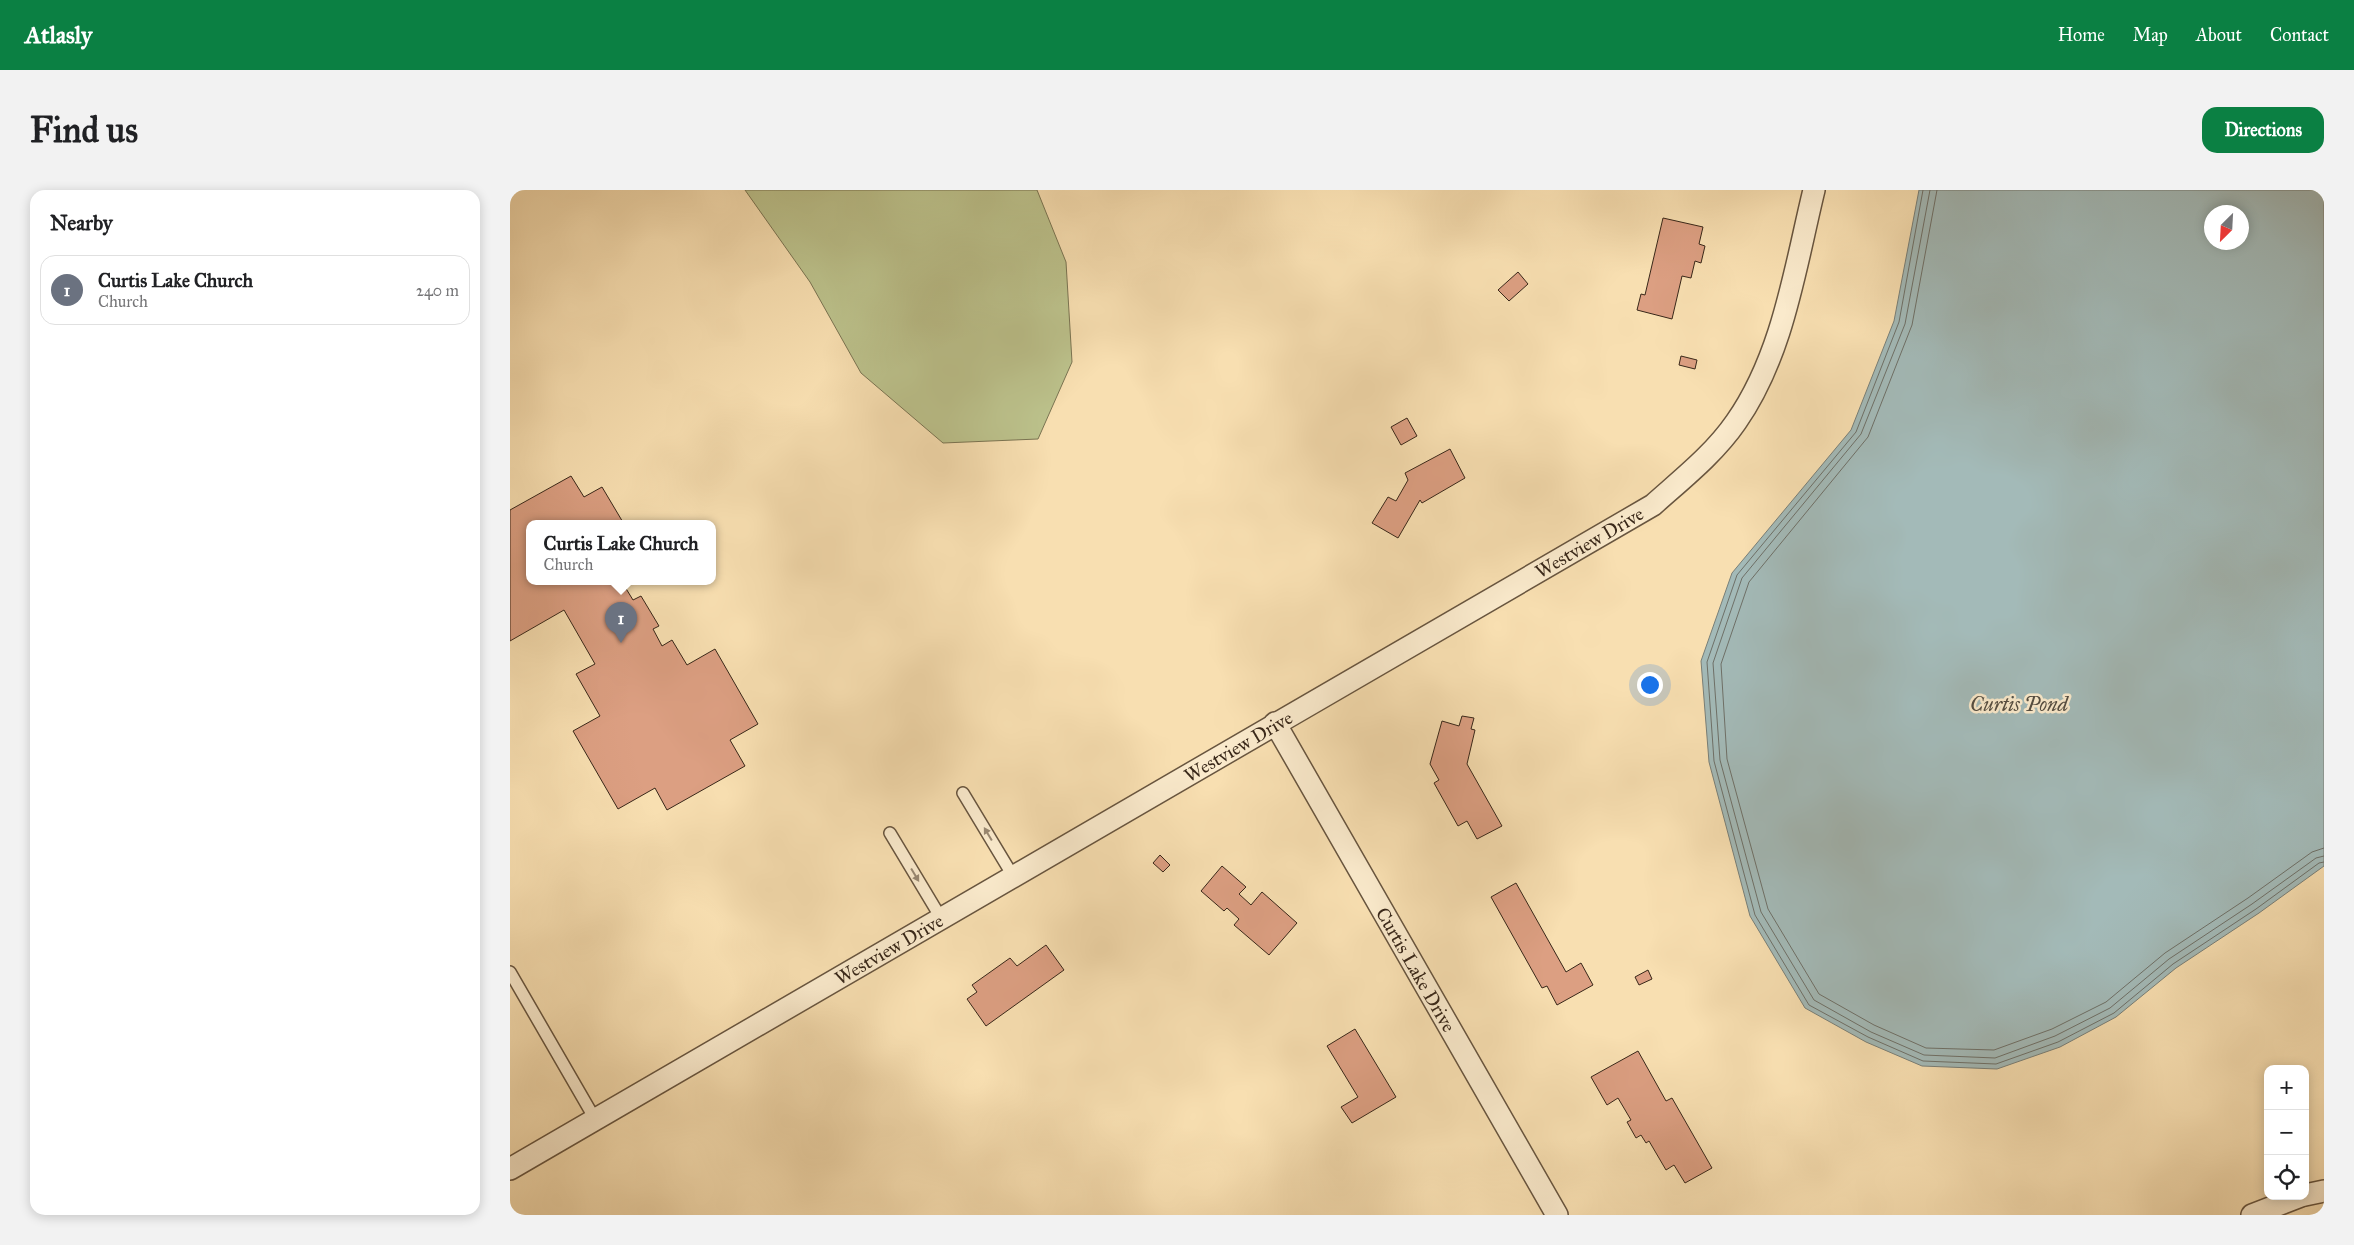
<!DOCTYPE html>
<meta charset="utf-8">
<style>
:root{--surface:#fff;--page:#f2f2f2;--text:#202124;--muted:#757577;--line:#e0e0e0;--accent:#0b8043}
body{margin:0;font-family:"IM FELL Great Primer",serif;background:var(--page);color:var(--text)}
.controls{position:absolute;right:15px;bottom:15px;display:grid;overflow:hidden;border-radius:10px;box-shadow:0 2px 12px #0003}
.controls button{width:45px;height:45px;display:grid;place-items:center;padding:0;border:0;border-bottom:1px solid var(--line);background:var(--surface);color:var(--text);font:25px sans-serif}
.compass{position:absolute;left:1694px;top:15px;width:45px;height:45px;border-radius:50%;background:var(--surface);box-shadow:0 2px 12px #0003;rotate:204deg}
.you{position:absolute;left:1139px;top:494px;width:18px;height:18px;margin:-12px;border:4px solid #fff;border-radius:50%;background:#1a73e8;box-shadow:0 0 0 8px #1a73e833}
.badge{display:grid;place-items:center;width:32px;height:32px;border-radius:50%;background:var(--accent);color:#fff;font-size:16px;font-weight:700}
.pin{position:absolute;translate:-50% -41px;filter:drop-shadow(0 1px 2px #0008)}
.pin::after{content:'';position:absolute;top:26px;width:18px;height:15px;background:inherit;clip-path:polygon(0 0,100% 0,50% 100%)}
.popup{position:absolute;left:16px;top:330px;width:190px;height:65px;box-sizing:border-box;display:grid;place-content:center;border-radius:10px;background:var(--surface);filter:drop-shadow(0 1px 4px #0005);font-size:16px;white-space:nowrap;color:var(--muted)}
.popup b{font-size:19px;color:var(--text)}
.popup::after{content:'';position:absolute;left:50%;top:100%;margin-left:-10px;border:10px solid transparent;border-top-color:var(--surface)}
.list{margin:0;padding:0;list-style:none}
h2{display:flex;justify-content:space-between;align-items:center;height:65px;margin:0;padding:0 20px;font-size:21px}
h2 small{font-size:16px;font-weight:400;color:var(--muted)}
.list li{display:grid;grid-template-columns:32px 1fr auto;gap:15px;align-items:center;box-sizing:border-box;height:70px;margin:0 10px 10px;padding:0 10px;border:1px solid var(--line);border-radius:15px}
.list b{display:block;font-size:19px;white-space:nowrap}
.list p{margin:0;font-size:16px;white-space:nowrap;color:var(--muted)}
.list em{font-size:16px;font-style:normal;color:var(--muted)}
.icon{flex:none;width:28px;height:28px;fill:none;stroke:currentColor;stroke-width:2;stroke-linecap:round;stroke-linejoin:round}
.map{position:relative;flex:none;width:1814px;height:1025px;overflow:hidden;border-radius:15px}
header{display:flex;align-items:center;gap:30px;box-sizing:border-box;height:70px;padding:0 25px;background:var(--accent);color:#fff}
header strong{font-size:24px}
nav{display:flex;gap:28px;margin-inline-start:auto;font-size:18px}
.intro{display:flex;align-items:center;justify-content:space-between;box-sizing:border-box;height:120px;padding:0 30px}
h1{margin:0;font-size:35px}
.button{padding:12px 22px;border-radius:15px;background:var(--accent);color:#fff;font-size:18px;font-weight:700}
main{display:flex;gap:30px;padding:0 30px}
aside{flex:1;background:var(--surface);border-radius:15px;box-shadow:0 2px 12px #0003}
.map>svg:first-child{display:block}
.green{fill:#bcc28c;stroke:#7a7452}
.water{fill:#a3bab8;stroke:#787f78;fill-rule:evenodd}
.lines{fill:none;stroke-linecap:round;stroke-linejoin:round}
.shore{stroke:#6e7068;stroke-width:1}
.building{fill:#dc9f82;stroke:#382719}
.lane-casing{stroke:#68553f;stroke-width:14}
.street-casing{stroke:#68553f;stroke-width:24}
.lane{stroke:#faeacc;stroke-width:11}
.street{stroke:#faeacc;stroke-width:21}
.oneway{fill:#998872}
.labels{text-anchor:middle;stroke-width:5;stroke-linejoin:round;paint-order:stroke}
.street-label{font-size:19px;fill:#382719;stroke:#faeacc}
.water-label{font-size:20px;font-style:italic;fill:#534c41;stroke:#faeacc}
</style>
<header>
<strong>Atlasly</strong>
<nav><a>Home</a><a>Map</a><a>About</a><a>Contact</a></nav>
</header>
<div class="intro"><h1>Find us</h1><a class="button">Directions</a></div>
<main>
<aside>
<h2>Nearby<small></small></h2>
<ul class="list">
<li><span class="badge" style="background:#6b7280">1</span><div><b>Curtis Lake Church</b><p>Church</p></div><em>240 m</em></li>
</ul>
</aside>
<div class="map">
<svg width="1814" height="1025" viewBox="0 0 1814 1025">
<rect width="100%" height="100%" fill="#f8dfb1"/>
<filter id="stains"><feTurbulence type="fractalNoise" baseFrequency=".004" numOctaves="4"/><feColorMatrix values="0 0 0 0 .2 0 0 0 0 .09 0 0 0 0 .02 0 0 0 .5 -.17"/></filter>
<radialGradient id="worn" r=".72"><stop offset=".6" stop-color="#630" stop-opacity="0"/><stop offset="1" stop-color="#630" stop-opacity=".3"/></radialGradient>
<!-- green -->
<path class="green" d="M235,0H527L556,72L562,172L528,249L433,253L351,183L300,92Z"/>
<!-- water -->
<path class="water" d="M1409,0H1814V676L1749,723L1666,778L1606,827L1550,857L1487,879L1412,876L1356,852L1295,818L1240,726L1199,572L1191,471L1222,383L1341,240L1384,131ZM1702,22H1732V52H1702Z"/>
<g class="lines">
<!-- shore -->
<path class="shore" d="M1413,0L1389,132L1346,242L1227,385L1197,472L1204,571L1245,725L1299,815L1358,847L1413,871L1486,874L1548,852L1604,823L1663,774L1746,719L1809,673L1814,672
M1420,0L1395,134L1351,244L1232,388L1203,473L1210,570L1251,722L1304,810L1361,842L1414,865L1485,868L1545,846L1600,818L1659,769L1742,714L1806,668L1814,666
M1427,0L1402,135L1358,247L1239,392L1211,474L1217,569L1258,719L1309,804L1364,835L1416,858L1484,860L1542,839L1596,812L1655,763L1738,708L1802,662L1814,658"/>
</g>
<!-- building -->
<path class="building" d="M1153,28L1193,37L1189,54L1195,56L1191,73L1185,71L1181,88L1172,86L1162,129L1127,120L1131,104L1135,105Z
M1008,82L1018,94L999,111L988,100Z
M1171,166L1187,170L1185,179L1169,175Z
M897,228L907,246L891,255L881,237Z
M940,259L955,288L912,313L910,310L888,348L862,333L878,307L886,311L898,290L895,283Z
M61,286L74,307L92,297L114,334H20V392H112L123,410L131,406L149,436L143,439L152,456L162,450L177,475L205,459L248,534L220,550L235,576L157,620L145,598L108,619L63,541L90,526L66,484L85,474L54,420L0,451V320Z
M952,526L964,528L961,539L965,540L957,574L992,636L967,649L957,631L948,636L924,593L929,590L920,574L932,531L949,536Z
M650,665L660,675L653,682L643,673Z
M712,676L736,697L729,704L741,715L752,702L787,733L759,765L724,735L729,729L717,718L714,721L691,701Z
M1006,693L1056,782L1071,773L1083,795L1047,815L1037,796L1032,798L981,707Z
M536,755L554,780L476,836L457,809L467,802L462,795L500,768L507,776Z
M1138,780L1142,789L1129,795L1125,787Z
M845,839L886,907L842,933L831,917L848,907L817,856Z
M1128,861L1156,911L1162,908L1202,978L1175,993L1164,975L1156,980L1139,951L1136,953L1131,945L1126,948L1117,932L1121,930L1108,908L1097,915L1081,887Z"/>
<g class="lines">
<!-- lane casing -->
<g class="lane-casing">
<path id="lane" d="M453,603L503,686
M380,643L431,728
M0,782L85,929"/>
</g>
<!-- street casing -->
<g class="street-casing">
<g id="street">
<path id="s1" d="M765,533L1047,1025"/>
<path id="s2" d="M0,979L1143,315C1172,289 1204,264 1226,232C1273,165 1285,78 1304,0"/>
<path d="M1795,1005L1814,1001"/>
<path d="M1742,1025L1791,1006"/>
</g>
</g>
<!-- lane -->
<use href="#lane" class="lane"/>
<!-- street -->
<use href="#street" class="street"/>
</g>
<!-- one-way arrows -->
<defs><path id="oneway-solid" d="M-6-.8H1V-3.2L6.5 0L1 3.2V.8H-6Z" transform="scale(1.25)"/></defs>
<g class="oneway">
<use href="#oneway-solid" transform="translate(478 644) rotate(-121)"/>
<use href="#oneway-solid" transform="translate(405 685) rotate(59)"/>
</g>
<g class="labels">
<!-- street labels -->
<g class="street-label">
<text dy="7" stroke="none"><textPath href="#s2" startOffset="1248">Westview Drive</textPath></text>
<text dy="7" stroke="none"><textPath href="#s2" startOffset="842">Westview Drive</textPath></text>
<text dy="7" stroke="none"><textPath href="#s2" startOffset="438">Westview Drive</textPath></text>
<text dy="7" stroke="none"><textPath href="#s1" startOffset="284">Curtis Lake Drive</textPath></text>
</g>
<!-- water labels -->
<g class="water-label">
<text x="1509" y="521">Curtis Pond</text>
</g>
</g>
<rect width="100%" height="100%" filter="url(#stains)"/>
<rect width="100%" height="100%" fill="url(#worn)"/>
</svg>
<div class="controls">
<button>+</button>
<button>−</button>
<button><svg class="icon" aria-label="locate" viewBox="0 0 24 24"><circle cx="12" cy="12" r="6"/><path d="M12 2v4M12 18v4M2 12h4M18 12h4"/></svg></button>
</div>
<svg class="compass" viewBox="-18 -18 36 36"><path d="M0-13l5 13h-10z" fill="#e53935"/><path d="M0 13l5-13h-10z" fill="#757577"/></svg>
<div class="you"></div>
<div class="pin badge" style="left:111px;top:453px;background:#6b7280">1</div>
<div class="popup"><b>Curtis Lake Church</b>Church</div>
</div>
</main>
